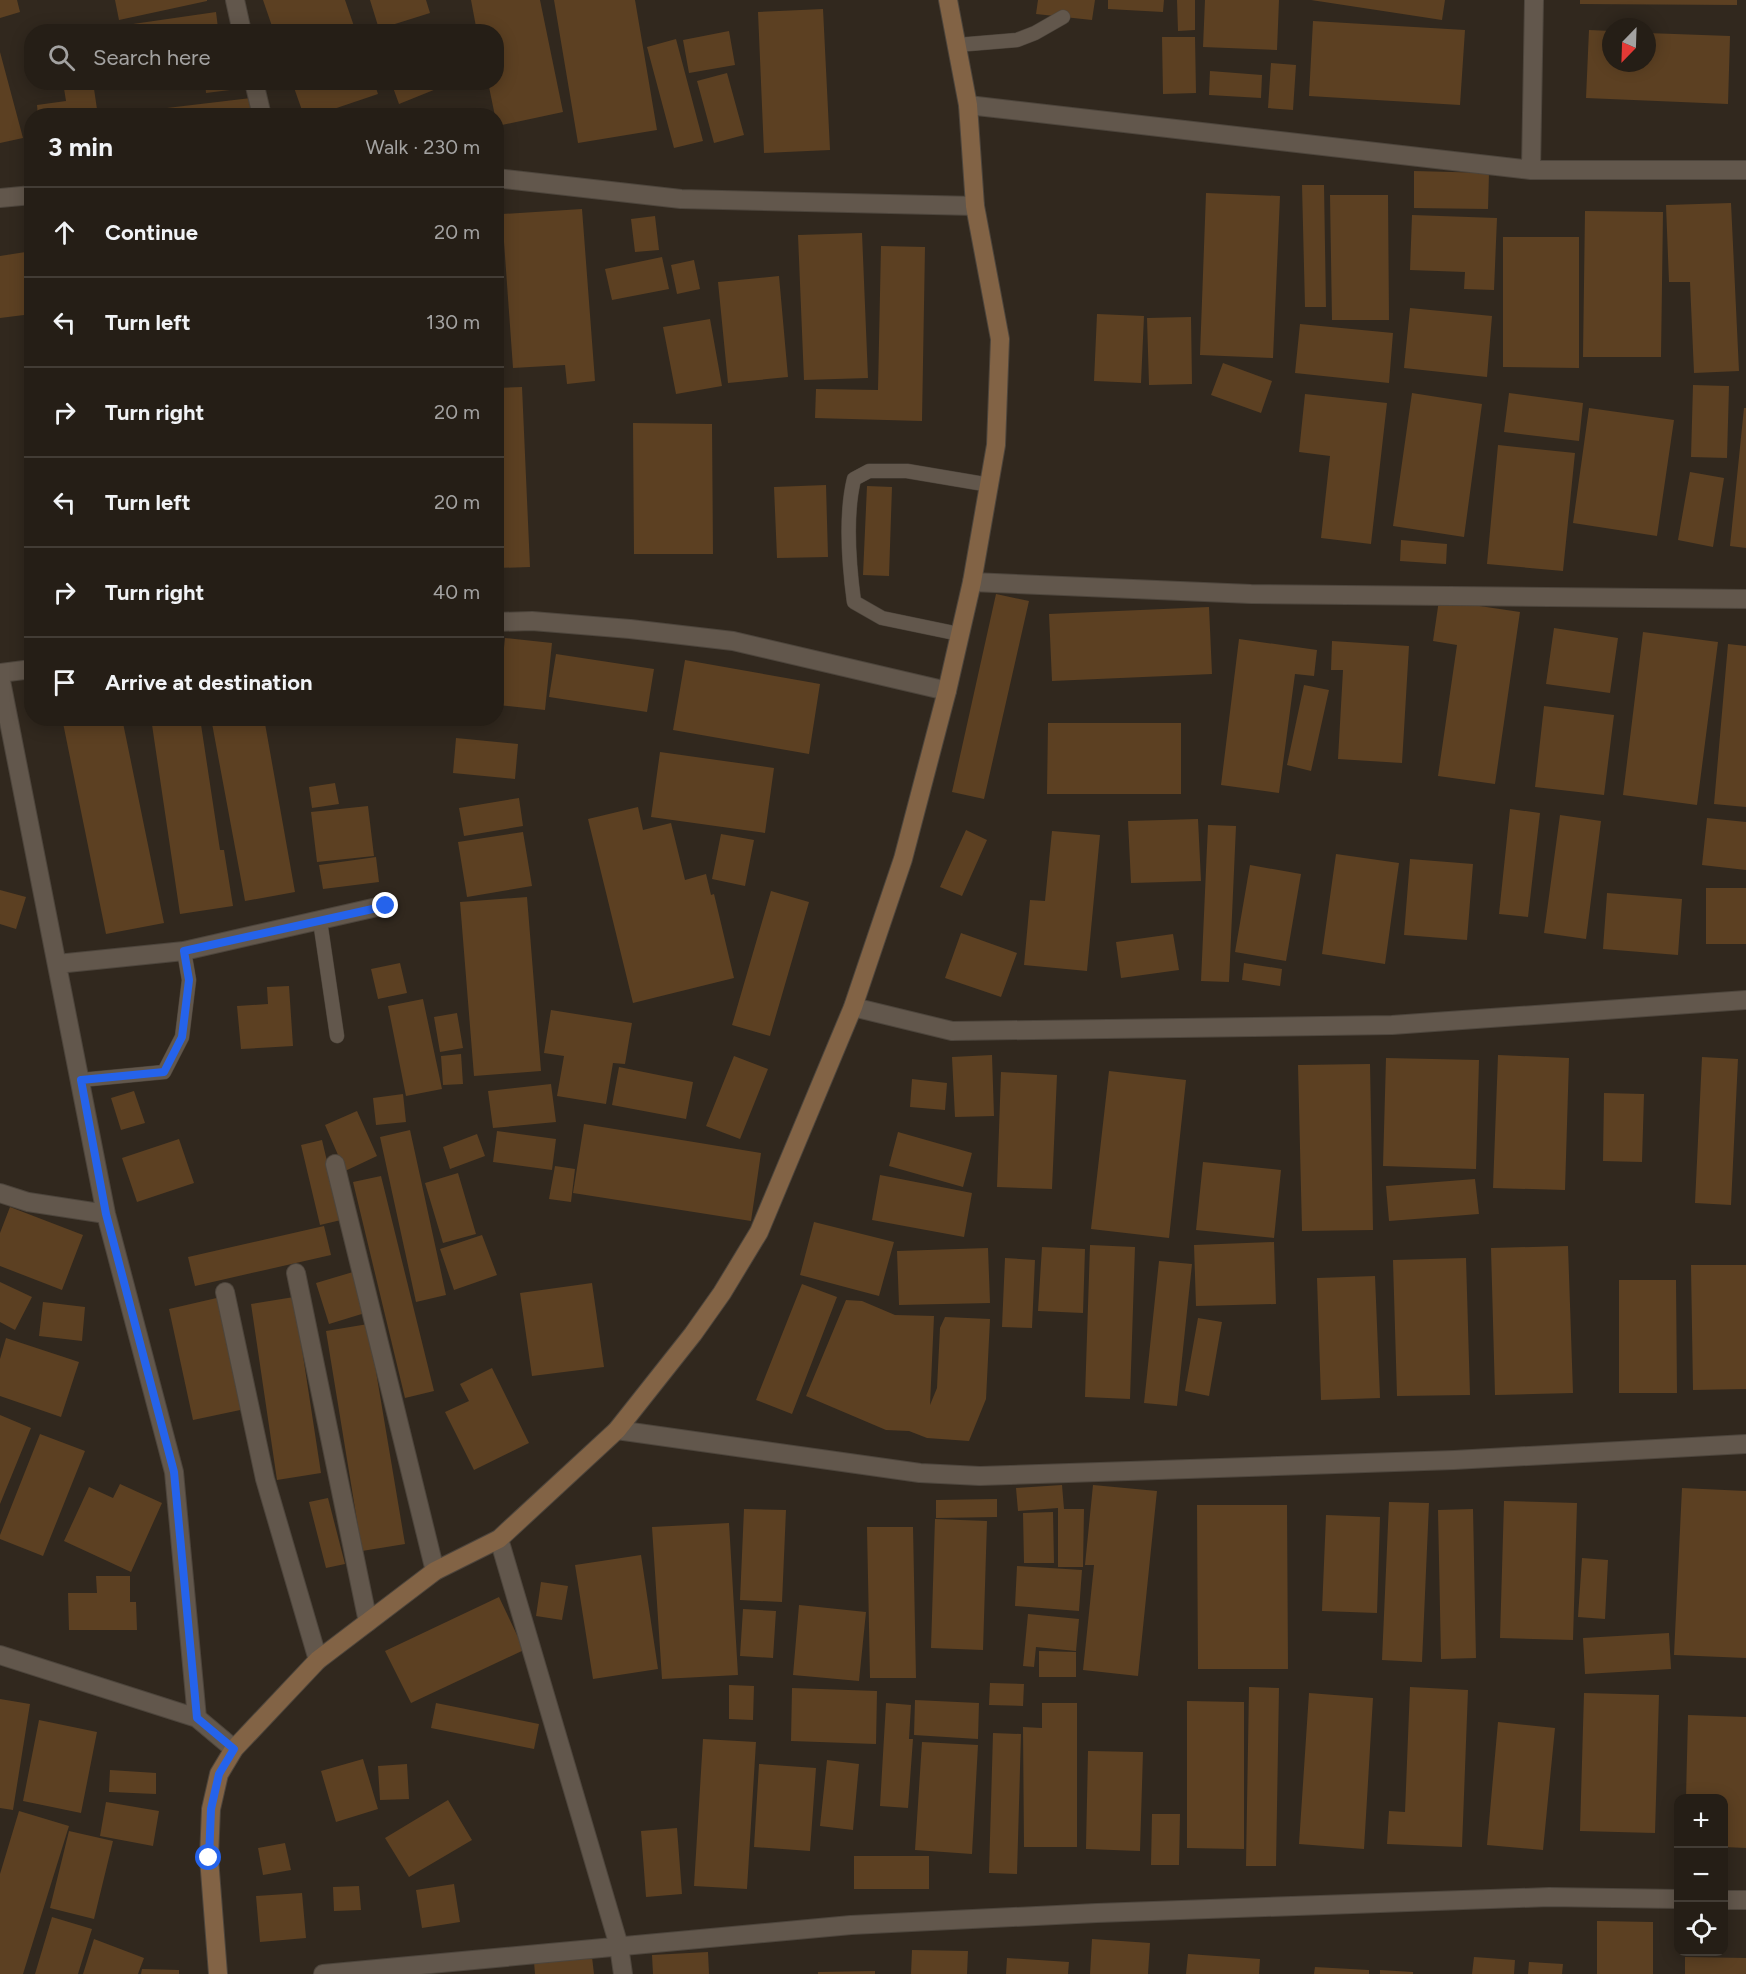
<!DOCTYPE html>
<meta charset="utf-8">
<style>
:root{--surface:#251e16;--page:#2d271f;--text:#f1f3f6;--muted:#a3a2a1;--line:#423c35}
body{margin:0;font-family:Figtree,sans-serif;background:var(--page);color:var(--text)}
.controls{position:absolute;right:18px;bottom:18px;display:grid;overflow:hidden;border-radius:12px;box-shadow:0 3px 15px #0003}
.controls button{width:54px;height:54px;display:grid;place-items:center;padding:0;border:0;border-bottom:2px solid var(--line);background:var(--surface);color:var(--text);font:30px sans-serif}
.compass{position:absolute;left:1602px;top:18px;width:54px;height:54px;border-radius:50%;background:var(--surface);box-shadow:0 3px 15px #0003;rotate:203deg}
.stop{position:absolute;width:18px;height:18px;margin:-14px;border:4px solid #2563eb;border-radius:50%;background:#fff}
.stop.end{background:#2563eb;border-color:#fff;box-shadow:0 2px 6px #0008}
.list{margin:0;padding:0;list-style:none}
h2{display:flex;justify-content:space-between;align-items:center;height:78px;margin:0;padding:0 24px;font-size:26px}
h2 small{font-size:20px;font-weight:400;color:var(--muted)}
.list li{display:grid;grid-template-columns:39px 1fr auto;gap:18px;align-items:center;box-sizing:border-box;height:90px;padding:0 24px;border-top:2px solid var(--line)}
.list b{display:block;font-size:22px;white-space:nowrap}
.list em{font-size:20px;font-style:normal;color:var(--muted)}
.icon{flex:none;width:33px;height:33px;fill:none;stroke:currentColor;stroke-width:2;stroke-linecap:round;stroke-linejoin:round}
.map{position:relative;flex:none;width:1746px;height:1974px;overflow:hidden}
.search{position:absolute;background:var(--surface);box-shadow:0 3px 15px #0003;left:24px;top:24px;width:480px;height:66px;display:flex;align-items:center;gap:15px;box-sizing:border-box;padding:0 21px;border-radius:24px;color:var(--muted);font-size:22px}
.panel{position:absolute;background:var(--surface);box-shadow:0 3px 15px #0003;left:24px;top:108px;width:480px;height:618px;border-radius:24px}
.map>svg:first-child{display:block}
.building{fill:#5c4022}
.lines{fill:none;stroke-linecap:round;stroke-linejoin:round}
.lane-casing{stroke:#4d453c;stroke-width:15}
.street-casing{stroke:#4d453c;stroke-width:20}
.secondary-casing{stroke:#4d453c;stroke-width:20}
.lane{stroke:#62574c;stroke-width:14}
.street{stroke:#62574c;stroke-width:18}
.secondary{stroke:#826345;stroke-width:18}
.route{stroke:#2563eb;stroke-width:8}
</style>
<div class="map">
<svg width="1746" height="1974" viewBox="0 0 1746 1974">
<rect width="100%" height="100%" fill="#31281e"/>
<!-- building -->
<path class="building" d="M0,0H17L20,12L0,18Z
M115,0H207V1L119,20Z
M263,0H345L356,32H274Z
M370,0H426L430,13L379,29Z
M471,0H540L563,112L497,126L496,116H495L488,82H496V32H477Z
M554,0H635L657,130L578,143Z
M1038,0H1095L1092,20L1036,14Z
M1108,0H1164L1163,12L1108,9Z
M1177,0H1195V30L1178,31Z
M1205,0H1279L1277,50L1203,47Z
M1311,0H1445L1442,20Z
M1580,0H1737V5L1580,4Z
M823,9L830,150L764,153L758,12Z
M216,12L218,28L193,32H127L126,25Z
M1313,21L1465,30L1460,105L1309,96Z
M1589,30L1611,31V63H1647V33L1730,36L1728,104L1586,98Z
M729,31L735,65L689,73L683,40Z
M1162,37H1195L1196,93L1163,94Z
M676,39L703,141L674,148L647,47Z
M0,52L23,138L0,143Z
M1271,63L1296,65L1293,110L1268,108Z
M1210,71L1262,75L1261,98L1209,95Z
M727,73L744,135L714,143L697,81Z
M63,82H93L98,116H38L37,105L66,101Z
M205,82H245L246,88L206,93Z
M292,82H374L378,94L313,116H304Z
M391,82H451V83L399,104Z
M251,98L253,116H151L150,110Z
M1414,171L1489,173L1488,209L1414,208Z
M1302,185H1324L1326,307H1305Z
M1206,193L1280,196L1273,358L1200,355Z
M1330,195H1388L1389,320H1332Z
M1731,203L1739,371L1694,373L1690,282H1669L1666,205Z
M582,209L595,381L567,384L565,365L513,368L502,214Z
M1585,211L1663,212L1661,357H1583Z
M1412,215L1497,218L1494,290L1464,289L1465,272L1410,270Z
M655,216L659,250L635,252L631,219Z
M862,233L868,378L804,380L798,235Z
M1503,237H1579V368L1503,367Z
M881,246L925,247L922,421L815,418L816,389L878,390Z
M32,251V314L0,318V256Z
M662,257L669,289L612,300L605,269Z
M694,260L700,289L677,294L671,265Z
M779,276L788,377L728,383L718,282Z
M1410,308L1492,316L1487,377L1404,368Z
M1097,314L1144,316L1141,383L1094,381Z
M1191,317L1192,384L1149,385L1147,318Z
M710,319L722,386L676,394L663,327Z
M1300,324L1393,333L1389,383L1295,373Z
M1223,363L1272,381L1261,413L1211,395Z
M1693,385L1729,386L1727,458L1691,457Z
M522,387L530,567L496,568V388Z
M1412,393L1482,404L1464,537L1393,526Z
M1509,393L1583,403L1579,441L1504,432Z
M1305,394L1387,403L1371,544L1321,538L1330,456L1299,452Z
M1589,408L1674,420L1657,536L1573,523Z
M1744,408H1746V548L1730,546Z
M633,423L712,424L713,554H634Z
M1498,445L1575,453L1563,571L1487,564Z
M1690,472L1724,478L1713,547L1678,540Z
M826,485L828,557L777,558L774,487Z
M867,486L892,487L889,576L863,575Z
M1401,540L1447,544L1446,564L1400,561Z
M996,594L1029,601L984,799L952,792Z
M1439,600L1520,612L1495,784L1438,776L1457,645L1433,641Z
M1209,607L1212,674L1052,681L1049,614Z
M1554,628L1618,638L1610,693L1546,684Z
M1643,632L1718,642L1697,805L1623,795Z
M505,638L552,643L545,710L498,705Z
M1239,639L1317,650L1314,676L1295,674L1279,793L1221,785Z
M1332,641L1409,646L1402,763L1338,759L1343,670H1331Z
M1728,644L1746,646V807L1714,804Z
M556,654L654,669L647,712L549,697Z
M685,660L820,684L809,754L673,730Z
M1304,685L1329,690L1311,771L1287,765Z
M1544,706L1614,715L1604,795L1535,787Z
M62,718H122L164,923L106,934Z
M151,718H200L220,850H224L233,906L180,914Z
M211,718H264L295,892L245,901Z
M1048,723H1181V794H1047Z
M456,738L518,744L515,779L453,773Z
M660,752L774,768L765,833L651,817Z
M335,783L339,804L312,808L309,787Z
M519,798L523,826L464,836L459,808Z
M368,806L374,856L317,862L311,812Z
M638,807L643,830L671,823L685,880L706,874L711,895L714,894L734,978L633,1003L588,819Z
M1510,809L1540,813L1528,917L1499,914Z
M1560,815L1601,821L1586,939L1544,933Z
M1707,818L1746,822V870L1702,865Z
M1198,819L1201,881L1131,883L1128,821Z
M1208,825L1236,826L1229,982L1201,981Z
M966,830L987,840L962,896L940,887Z
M1052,831L1100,835L1087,971L1024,965L1030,900L1045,901Z
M523,832L532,886L467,897L458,842Z
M721,834L754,840L745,886L712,879Z
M1336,854L1399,863L1385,964L1322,954Z
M376,857L379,882L323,889L319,865Z
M1410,859L1473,864L1467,940L1404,935Z
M1250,865L1301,874L1286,961L1235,952Z
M1706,888H1746V944H1706Z
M0,890L26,897L16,929L0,924Z
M771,891L809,902L770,1036L732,1025Z
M1607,893L1682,899L1678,955L1603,949Z
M527,897L541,1071L474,1076L460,902Z
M961,933L1017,953L1001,997L945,978Z
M1173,934L1179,970L1121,978L1116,942Z
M400,963L407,993L378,999L371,969Z
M1244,963L1282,969L1280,986L1242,980Z
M289,986L293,1046L241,1049L237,1006L268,1004L267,987Z
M423,999L442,1089L406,1096L388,1006Z
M551,1010L632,1023L625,1064L613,1063L606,1104L557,1096L564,1056L544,1053Z
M457,1013L463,1048L440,1052L434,1017Z
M461,1054L463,1084L443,1085L441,1056Z
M992,1055L994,1116L955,1117L952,1057Z
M1498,1055L1569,1058L1565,1190L1493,1188Z
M734,1056L768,1069L740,1139L706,1126Z
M1702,1057L1738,1059L1731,1205L1695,1203Z
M1386,1058L1479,1060L1476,1169L1383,1166Z
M1370,1064L1373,1230L1302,1231L1298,1065Z
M619,1067L693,1082L686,1119L612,1105Z
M1109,1071L1186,1080L1169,1238L1091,1229Z
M1001,1072L1057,1075L1052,1189L997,1187Z
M912,1079L947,1083L945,1110L910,1107Z
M551,1084L556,1122L493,1128L488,1091Z
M134,1091L145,1123L121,1130L111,1098Z
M1604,1093L1644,1094L1642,1162L1603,1161Z
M403,1094L406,1122L376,1125L373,1098Z
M357,1111L377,1156L345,1171L325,1125Z
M584,1124L761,1153L751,1221L573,1193Z
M410,1130L446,1295L416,1302L380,1137Z
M497,1131L556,1139L552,1170L493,1162Z
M898,1132L972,1153L963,1187L889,1166Z
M477,1134L485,1156L450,1169L443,1147Z
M179,1139L194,1183L137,1202L122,1158Z
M322,1140L341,1220L320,1225L301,1145Z
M1203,1162L1281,1170L1274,1238L1196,1230Z
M555,1166L575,1169L571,1202L549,1199Z
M458,1173L476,1234L443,1243L425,1183Z
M880,1175L972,1193L964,1237L872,1220Z
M381,1176L434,1391L405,1398L353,1182Z
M1475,1179L1479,1214L1389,1221L1386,1186Z
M10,1207L83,1235L62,1290L0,1266V1233Z
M814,1222L894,1242L879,1296L800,1275Z
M324,1226L331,1255L195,1286L188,1257Z
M482,1235L497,1275L454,1290L440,1249Z
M1274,1242L1276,1304L1196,1306L1194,1245Z
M1090,1245L1135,1247L1130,1399L1085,1397Z
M1568,1246L1573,1393L1495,1395L1491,1248Z
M1042,1247L1085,1249L1083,1313L1038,1311Z
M988,1248L990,1303L899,1305L897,1251Z
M1005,1258L1035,1260L1032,1328L1002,1327Z
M1466,1258L1470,1395L1397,1396L1393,1260Z
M1159,1261L1192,1264L1177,1406L1144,1403Z
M1691,1265H1746V1389L1693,1390Z
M353,1272L365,1313L329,1324L316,1283Z
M1375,1276L1380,1398L1321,1400L1317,1278Z
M1619,1280H1676L1677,1393H1619Z
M0,1282L32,1297L15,1330L0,1322Z
M592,1283L604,1367L532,1376L520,1293Z
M802,1284L837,1297L792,1414L756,1400Z
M221,1297L245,1409L193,1420L169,1309Z
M294,1297L321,1473L277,1480L251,1304Z
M846,1300L862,1301L895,1315L934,1316L930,1405L937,1388L940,1328L945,1317L990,1319L986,1399L969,1441L927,1438L909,1431L886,1430L806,1396Z
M43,1302L85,1307L82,1341L39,1336Z
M1198,1318L1222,1322L1209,1396L1185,1391Z
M368,1324L405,1544L362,1551L326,1331Z
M6,1338L79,1362L61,1417L0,1396V1359Z
M492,1368L529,1443L474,1470L445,1412L469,1401L460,1384Z
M0,1415L31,1428L0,1504Z
M40,1434L85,1451L43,1556L0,1539V1535Z
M120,1484L162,1503L131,1572L64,1541L89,1487L113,1498Z
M1062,1485L1064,1509H1084L1083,1567H1058V1508L1018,1511L1016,1488Z
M1093,1485L1157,1491L1138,1676L1083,1670L1094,1565H1085Z
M1682,1488L1746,1491V1658L1674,1655Z
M328,1498L345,1564L326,1568L309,1502Z
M997,1499V1517L936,1518V1500Z
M1504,1501L1577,1503L1573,1640L1500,1638Z
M1389,1502L1429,1503L1422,1662L1382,1660Z
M1197,1505H1287L1288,1669H1198Z
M744,1509L786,1510L782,1602L740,1600Z
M1473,1509L1476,1658L1441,1659L1438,1510Z
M1053,1512L1054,1563H1024L1023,1513Z
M1326,1515L1380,1517L1377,1613L1322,1611Z
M935,1519L987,1521L983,1650L931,1648Z
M729,1523L738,1675L662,1679L652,1527Z
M867,1527H913L916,1678H870Z
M641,1555L658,1669L593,1679L575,1565Z
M1582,1558L1608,1560L1605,1619L1578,1617Z
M1017,1566L1082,1570L1079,1611L1015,1606Z
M96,1576H130V1602H136L137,1630H69L68,1593H97Z
M541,1582L568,1586L562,1620L536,1616Z
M499,1597L524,1650L411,1703L385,1651Z
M799,1605L866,1612L859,1681L793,1675Z
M743,1609L776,1611L773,1658L740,1656Z
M1028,1614L1079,1619L1076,1651L1036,1647L1034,1667L1023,1666Z
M1669,1633L1671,1669L1585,1674L1583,1638Z
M1039,1651L1076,1652V1677H1039Z
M990,1683L1024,1684L1023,1706L989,1705Z
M729,1685L754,1686L753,1720L729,1719Z
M1249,1687L1279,1688L1276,1866H1246Z
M1410,1687L1468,1690L1462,1847L1387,1844L1389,1811L1405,1812Z
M792,1688L877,1691L876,1744L791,1741Z
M1309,1693L1373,1698L1364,1849L1299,1844Z
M1584,1693L1659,1695L1655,1833L1580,1831Z
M0,1699L30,1704L13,1810L0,1808Z
M915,1700L979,1703L978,1739L914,1735Z
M1187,1701L1244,1702V1849L1187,1848Z
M436,1703L539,1724L534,1749L431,1728Z
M886,1703L911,1705L909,1739H913L908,1808L880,1806Z
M1042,1703H1077V1847H1024L1023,1727L1042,1728Z
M1688,1715L1746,1717V1848L1724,1847V1798H1686Z
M39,1720L97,1732L81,1813L23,1801Z
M1498,1722L1555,1728L1543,1850L1487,1845Z
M993,1733L1021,1734L1017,1874L989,1873Z
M703,1739L756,1742L747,1889L694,1886Z
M922,1742L978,1745L972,1854L915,1850Z
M1088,1751L1143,1752L1140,1851L1086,1849Z
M363,1759L378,1809L336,1822L321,1771Z
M827,1760L859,1764L853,1830L820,1826Z
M407,1764L409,1799L380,1800L378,1766Z
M759,1764L816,1768L810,1851L754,1847Z
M110,1770L156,1773V1794L109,1792Z
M448,1800L472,1840L409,1877L385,1838Z
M106,1802L159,1811L153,1846L100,1836Z
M19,1811L69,1826L23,1974H0V1874Z
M1152,1814H1180L1179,1865H1151Z
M677,1828L682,1894L646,1897L641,1831Z
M69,1831L113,1841L94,1919L50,1908Z
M285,1843L291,1870L263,1875L258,1848Z
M854,1856H929V1889H854Z
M454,1884L460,1922L422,1928L416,1890Z
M359,1886L361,1910L334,1911L333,1887Z
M302,1893L306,1938L260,1942L256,1896Z
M52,1917L92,1929L78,1974H35Z
M1597,1921L1653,1922V1974H1597Z
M94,1939L144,1958L138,1974H83Z
M1092,1939L1150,1943L1148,1974H1090Z
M912,1950L968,1951L967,1974H911Z
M708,1952L709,1974H653L652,1955Z
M1188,1954L1260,1959L1259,1974H1186Z
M592,1957L594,1974H535L534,1962Z
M1474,1957L1515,1960L1514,1974H1472Z
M1685,1957L1746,1958V1974H1685Z
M1007,1958L1069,1962L1068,1974H1006Z
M1529,1962L1563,1964L1562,1974H1528Z
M1315,1967L1369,1970V1974H1314Z
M142,1969L179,1970V1974H141Z
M1380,1970L1413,1972V1974H1380Z
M875,1971V1974H818V1972Z"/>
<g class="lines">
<!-- lane casing -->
<g class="lane-casing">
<path id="lane" d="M957,45L1017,40L1035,33L1063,17
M959,634L882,618L854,602C849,565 845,516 854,479L869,471H907L990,485
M320,921L337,1036
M81,1080L164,1072L182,1037L189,980L184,951"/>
</g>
<!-- street casing -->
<g class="street-casing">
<path id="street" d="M235,0L242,32
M254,82L262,116
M968,105L1531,170H1746
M1531,170L1534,0
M496,178L681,199L975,206
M0,198L32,195
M972,582L1251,594L1746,599
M496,622L532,621L630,629L733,641L947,691
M0,673L32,669
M0,676L106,1214L174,1472L197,1718L234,1749
M57,964L184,951L386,905
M853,1007L952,1031L1392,1025L1746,1000
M335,1164L435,1571
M0,1193L28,1202L106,1214
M296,1273L368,1622
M225,1292L265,1479L318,1660
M617,1430L920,1473L980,1476L1454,1460L1746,1444
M499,1539L619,1946L623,1974
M0,1655L197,1718
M1724,1900H1746
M323,1974L851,1925L1097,1913L1549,1897L1678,1899"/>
</g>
<!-- secondary casing -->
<g class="secondary-casing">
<path id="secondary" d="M218,1974L209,1858L211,1809L219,1774L234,1749L318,1660L435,1571L499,1539L617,1430L693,1334L722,1293L759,1232L853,1007L903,859L947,691L972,582L996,445L1000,339L975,206L968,105L948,0"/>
</g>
<!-- lane -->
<use href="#lane" class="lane"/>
<!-- street -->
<use href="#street" class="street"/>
<!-- secondary -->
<use href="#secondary" class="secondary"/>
</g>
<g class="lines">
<!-- route -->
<path class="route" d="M209,1858L211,1809L219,1774L234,1749L197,1718L174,1472L106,1214L81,1080L164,1072L182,1037L189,980L184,951L386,906"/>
</g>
</svg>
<div class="controls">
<button>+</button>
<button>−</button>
<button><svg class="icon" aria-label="locate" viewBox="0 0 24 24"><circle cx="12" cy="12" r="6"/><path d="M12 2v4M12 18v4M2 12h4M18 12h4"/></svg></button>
</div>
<svg class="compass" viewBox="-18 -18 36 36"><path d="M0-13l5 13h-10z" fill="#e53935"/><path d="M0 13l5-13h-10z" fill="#a3a2a1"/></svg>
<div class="stop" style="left:209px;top:1858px"></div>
<div class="stop end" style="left:386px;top:906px"></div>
<div class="search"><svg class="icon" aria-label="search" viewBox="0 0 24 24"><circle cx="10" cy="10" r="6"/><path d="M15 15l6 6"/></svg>Search here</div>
<section class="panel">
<h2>3 min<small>Walk · 230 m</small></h2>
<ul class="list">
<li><svg class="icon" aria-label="ahead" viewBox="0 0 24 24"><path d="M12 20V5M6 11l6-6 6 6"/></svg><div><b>Continue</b></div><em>20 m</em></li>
<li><svg class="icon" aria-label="left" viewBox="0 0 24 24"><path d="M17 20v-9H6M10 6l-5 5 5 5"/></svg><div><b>Turn left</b></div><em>130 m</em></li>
<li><svg class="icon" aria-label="right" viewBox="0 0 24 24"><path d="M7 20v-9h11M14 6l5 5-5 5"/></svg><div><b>Turn right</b></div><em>20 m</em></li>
<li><svg class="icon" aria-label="left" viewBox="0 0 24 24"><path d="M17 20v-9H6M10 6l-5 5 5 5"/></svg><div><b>Turn left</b></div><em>20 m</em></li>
<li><svg class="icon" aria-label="right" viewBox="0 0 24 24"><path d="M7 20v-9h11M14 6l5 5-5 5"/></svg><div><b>Turn right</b></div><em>40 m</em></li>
<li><svg class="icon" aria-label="arrive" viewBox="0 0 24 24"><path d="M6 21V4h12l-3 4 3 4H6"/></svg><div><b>Arrive at destination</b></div></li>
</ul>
</section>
</div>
